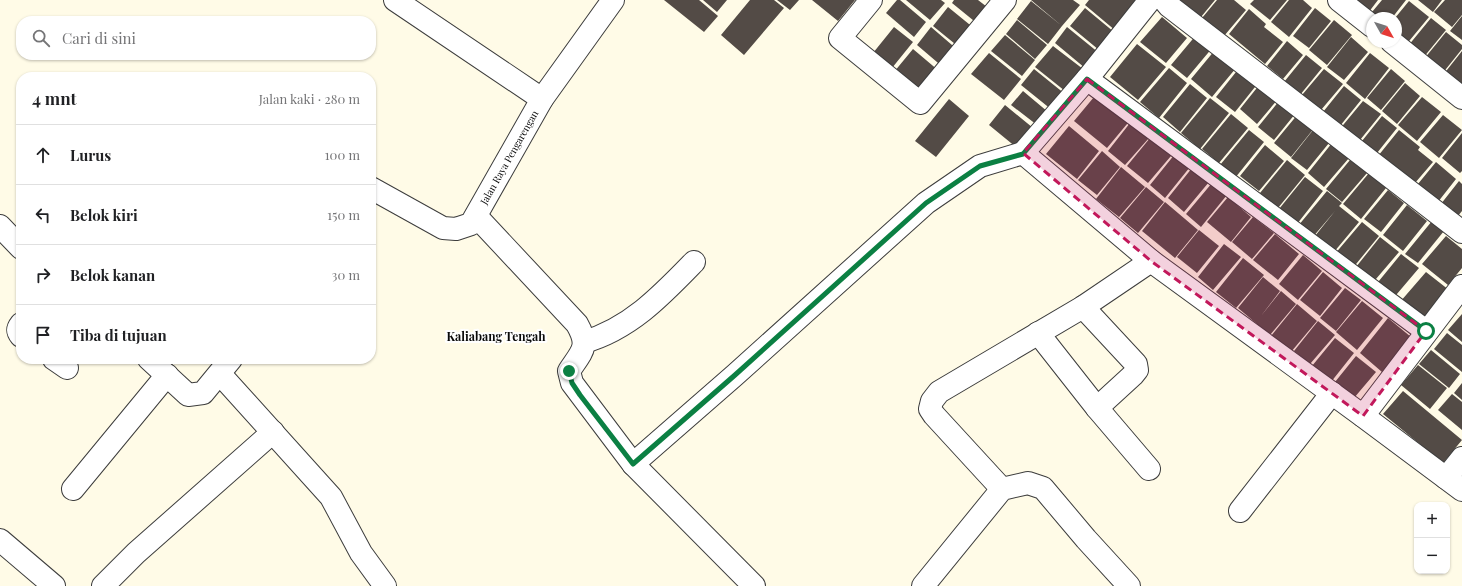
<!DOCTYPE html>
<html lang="id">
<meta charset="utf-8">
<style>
:root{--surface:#fff;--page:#f2f2f2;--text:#202124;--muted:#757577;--line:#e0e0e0}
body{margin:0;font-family:"Playfair Display",serif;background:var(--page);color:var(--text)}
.controls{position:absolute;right:12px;bottom:12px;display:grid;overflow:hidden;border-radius:8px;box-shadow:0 1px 3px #0004}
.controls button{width:36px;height:36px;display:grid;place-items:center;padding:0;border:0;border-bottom:1px solid var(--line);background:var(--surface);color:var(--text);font:20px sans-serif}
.compass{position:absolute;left:1366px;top:12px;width:36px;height:36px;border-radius:50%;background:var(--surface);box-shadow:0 1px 3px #0004;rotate:129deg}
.stop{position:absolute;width:12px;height:12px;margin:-9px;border:3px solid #0b8043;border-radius:50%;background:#fff}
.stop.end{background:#0b8043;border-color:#fff;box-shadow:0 1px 4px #0008}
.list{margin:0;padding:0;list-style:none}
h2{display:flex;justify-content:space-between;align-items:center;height:52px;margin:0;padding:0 16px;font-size:17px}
h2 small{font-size:13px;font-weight:400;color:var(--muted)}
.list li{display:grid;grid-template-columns:26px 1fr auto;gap:12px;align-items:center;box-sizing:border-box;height:60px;padding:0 16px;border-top:1px solid var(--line)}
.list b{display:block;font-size:15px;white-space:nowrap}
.list em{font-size:13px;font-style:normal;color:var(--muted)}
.icon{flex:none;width:22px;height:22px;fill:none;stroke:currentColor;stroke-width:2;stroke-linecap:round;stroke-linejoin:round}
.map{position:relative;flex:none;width:1462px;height:586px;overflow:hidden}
.search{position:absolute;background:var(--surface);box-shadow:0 1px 3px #0004;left:16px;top:16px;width:360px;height:44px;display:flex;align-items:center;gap:10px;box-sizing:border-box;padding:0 14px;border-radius:16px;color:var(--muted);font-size:15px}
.panel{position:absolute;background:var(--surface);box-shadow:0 1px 3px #0004;left:16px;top:72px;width:360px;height:292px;border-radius:16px}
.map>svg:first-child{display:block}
.building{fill:#534b46}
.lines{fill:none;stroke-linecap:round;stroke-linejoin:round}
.minor-casing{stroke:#3d3d3d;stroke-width:24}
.minor{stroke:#fff;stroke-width:22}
.route{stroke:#0b8043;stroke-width:5}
.marked{fill:#c2185b;fill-opacity:0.2;stroke:#c2185b;stroke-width:3;stroke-dasharray:8 5;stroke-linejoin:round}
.labels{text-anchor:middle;stroke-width:4;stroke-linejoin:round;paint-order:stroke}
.street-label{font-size:10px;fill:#0a0a0a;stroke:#fff}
.quarter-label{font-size:12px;font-weight:bold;fill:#0a0a0a;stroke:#fff}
</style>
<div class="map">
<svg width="1462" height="586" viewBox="0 0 1462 586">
<rect width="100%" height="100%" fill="#fffbe7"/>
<!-- building -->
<path class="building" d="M664,0H699L718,16L704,32Z
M703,0H727L717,12Z
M750,0H774L784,8L744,55L721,35Z
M777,0H799L790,10Z
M812,0H855L838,21Z
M897,0H900L926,22L914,37L886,13Z
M906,0H941L945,3L930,20Z
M954,0H978L991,10L979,25L952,3Z
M1031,0H1073L1080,5L1062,26Z
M1089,0H1135L1138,3L1116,31L1085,5Z
M1180,0H1215L1201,17Z
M1217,0H1234L1246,10L1224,36L1202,18Z
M1254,0H1287L1270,20L1250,4Z
M1289,0H1303L1312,8L1289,37L1271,22Z
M1353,0H1378L1365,17Z
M1382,0H1406L1392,18H1367Z
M1418,0H1442L1433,12Z
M1445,0H1462V15L1452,27L1434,12Z
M1031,1L1062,26L1048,44L1017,19Z
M1409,1L1429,17L1405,46L1396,39V18H1395Z
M948,7L975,29L960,48L933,26Z
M1085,8L1114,32L1099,50L1070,26Z
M1315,8L1331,21L1309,48L1293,36Z
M1249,9L1266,24L1264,27L1283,42L1265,64L1229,34Z
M1462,16V40L1450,31Z
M1162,17L1187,38L1166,63L1140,42Z
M1431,18L1446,30L1423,58L1408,46Z
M1017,20L1047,45L1035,59L1006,34Z
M1334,20L1352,35L1327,65L1309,50Z
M894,27L913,42L892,68L873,53Z
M931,27L959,51L944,68L917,45Z
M1067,27L1099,53L1085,68L1055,43Z
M1446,32L1462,45V49L1442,74L1424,59Z
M1197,34L1213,47L1187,78L1171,65Z
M1005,35L1035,60L1022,76L991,51Z
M1351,37L1368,52L1344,80L1327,67Z
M1287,41L1303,55L1283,79L1267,66Z
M1137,44L1166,67L1138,100L1110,77Z
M1053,46L1083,69L1065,91L1035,67Z
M913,49L939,71L920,94L894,72Z
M1215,50L1236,68L1212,97L1191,79Z
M1462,51V90L1443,75Z
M989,53L1021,79L1004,100L971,74Z
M1370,53L1389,68L1365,99L1346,83Z
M1306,55L1322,68L1300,95L1284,82Z
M1240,67L1259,82L1235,112L1216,97Z
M1169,68L1187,83L1159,118L1140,102Z
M1034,69L1065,94L1052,110L1021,85Z
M1324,69L1343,84L1321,110L1302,95Z
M1391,69L1405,81L1381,110L1367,98Z
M1405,83L1420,96L1397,124L1382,111Z
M1190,84L1207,98L1180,132L1163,117Z
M1260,84L1278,99L1257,124L1240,109Z
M1344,86L1361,100L1340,126L1323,112Z
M1023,91L1048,112L1037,125L1011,105Z
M1099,91L1132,118L1107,148L1074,121Z
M1422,97L1441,112L1417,141L1398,125Z
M1210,98L1229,113L1200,149L1181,133Z
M949,99L969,116L936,157L915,141Z
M1279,101L1295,114L1274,140L1258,127Z
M1363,101L1381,114L1356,145L1339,130Z
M1005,105L1038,132L1022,152L989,125Z
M1231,114L1248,128L1219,163L1202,149Z
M1298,114L1315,127L1291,157L1274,143Z
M1443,115L1462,130L1439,158L1420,142Z
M1382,116L1397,128L1373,158L1358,146Z
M1130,123L1149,138L1125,165L1108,151Z
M1069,126L1099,151L1077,179L1046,154Z
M1249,130L1264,142L1235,178L1220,165Z
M1313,130L1329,143L1307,170L1291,158Z
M1399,130L1420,147L1418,150L1433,162L1409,190L1374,161Z
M1462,133V171L1460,173L1442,158Z
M1150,138L1171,156L1148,183L1127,166Z
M1332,143L1349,158L1324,187L1308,173Z
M1265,145L1284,161L1259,191L1240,176Z
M1102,151L1120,167L1097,195L1078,180Z
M1175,154L1190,167L1165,198L1150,185Z
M1287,160L1305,175L1278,208L1260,193Z
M1350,160L1367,173L1342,202L1326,189Z
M1436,162L1456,179L1434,207L1413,190Z
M1121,167L1145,187L1119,217L1096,199Z
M1192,168L1209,182L1184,212L1168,198Z
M1369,173L1386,188L1361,219L1343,204Z
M1305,177L1323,191L1297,224L1279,209Z
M1459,181L1462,184V211L1453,222L1437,209Z
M1212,183L1227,195L1201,227L1186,214Z
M1146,187L1164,202L1138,233L1120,218Z
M1388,190L1404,203L1381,232L1364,219Z
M1327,191L1342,203L1339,206L1359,222L1334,252L1315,236L1335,211L1312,238L1298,226Z
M1228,197L1251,217L1231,242L1207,222Z
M1165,202L1198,230L1175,258L1142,231Z
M1407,205L1427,221L1403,251L1383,235Z
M1253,217L1274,233L1252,259L1232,242Z
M1432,221L1444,231L1418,263L1405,254Z
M1362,222L1379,236L1352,269L1334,255Z
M1199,230L1219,246L1197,273L1177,257Z
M1275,234L1299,254L1278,280L1253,260Z
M1446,236L1462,249V268L1448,285L1422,264Z
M1380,237L1399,252L1370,286L1352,272Z
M1224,244L1241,257L1213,290L1198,277Z
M1401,254L1419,268L1391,301L1374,287Z
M1303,255L1322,271L1298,300L1279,284Z
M1243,258L1264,275L1236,308L1216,292Z
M1323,272L1342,288L1320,316L1300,300Z
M1426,272L1449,290L1423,322L1400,302Z
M1263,277L1280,291L1261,316L1281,291L1296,304L1270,335L1238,308Z
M1345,288L1361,300L1336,331L1320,318Z
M1362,301L1383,318L1357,350L1336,332Z
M1297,304L1317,321L1291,352L1271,336Z
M1462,314V342L1448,330Z
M1388,318L1411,337L1382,372L1360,353Z
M1318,321L1335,335L1310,364L1294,351Z
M1447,333L1462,345V372L1434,349Z
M1335,338L1354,353L1331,382L1312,366Z
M1431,350L1460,374L1449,388L1419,364Z
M1356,356L1376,372L1354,398L1335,382Z
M1418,365L1447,388L1430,409L1401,385Z
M1462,383V400L1454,393Z
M1403,391L1462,440L1443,463L1383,414Z
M1452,394L1462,402V430L1438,410Z"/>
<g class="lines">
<!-- minor casing -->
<g class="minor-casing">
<g id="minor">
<path d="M395,0L542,99"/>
<path d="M871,0L840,38L920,103L1005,0"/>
<path d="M1150,0L1087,79L1023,153L1151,261L1363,416L1462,490"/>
<path d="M1164,0L1169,6L1462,232"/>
<path d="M1339,0L1372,26"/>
<path d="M1392,42L1462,98"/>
<path d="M1087,79L1426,331"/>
<path id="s1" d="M371,188L443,228L456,229L471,224L542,99L613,0"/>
<path d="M476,216L577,324C590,347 582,351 569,371L572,383L633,464L754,586"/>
<path d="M0,226L21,248"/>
<path d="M1083,307L1136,364L1137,370L1133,375L1097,408"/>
<path d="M21,324C17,329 17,331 21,336"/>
<path d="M1038,333L1097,408L1149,469"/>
<path d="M584,342C630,329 662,295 694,262"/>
<path d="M54,359L67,368"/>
<path d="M149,359L188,395L203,393L231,359"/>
<path d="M220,374L331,497L361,553L385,586"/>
<path d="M1363,416L1462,286"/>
<path d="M633,464L735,375L926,203L980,166L1023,153"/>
<path d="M1446,478L1462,458"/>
<path d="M73,489L167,375"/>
<path d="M1002,489L934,415L930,409L932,401L939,392L1083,307L1151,261"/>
<path d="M1240,511L1332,393"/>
<path d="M0,540L54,586"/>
<path d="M103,586L136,553L273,432"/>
<path d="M923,586L1002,489L1028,483L1043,488L1086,539L1129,586"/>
</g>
</g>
<!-- minor -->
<use href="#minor" class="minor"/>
</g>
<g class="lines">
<!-- route -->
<path class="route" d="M569,371L572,383L580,395L633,464L735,375L926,203L980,166L1023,154L1087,79L1426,331"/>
</g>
<!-- marked area -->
<path class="marked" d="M1087,79L1426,331L1363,416L1151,261L1023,153Z"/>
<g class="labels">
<!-- street labels -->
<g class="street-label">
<text dy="4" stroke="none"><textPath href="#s1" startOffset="188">Jalan Raya Pengarengan</textPath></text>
</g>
<!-- quarter labels -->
<g class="quarter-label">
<text x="496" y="341">Kaliabang Tengah</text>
</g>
</g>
</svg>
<div class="controls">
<button>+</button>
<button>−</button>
</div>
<svg class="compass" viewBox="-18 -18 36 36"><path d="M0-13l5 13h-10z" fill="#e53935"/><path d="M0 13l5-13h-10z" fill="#757577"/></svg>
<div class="stop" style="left:1426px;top:331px"></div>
<div class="stop end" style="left:569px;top:371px"></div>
<div class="search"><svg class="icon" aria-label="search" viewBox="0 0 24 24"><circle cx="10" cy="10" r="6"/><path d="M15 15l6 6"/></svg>Cari di sini</div>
<section class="panel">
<h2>4 mnt<small>Jalan kaki · 280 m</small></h2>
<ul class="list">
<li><svg class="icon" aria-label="ahead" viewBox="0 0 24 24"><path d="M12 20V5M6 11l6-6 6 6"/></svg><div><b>Lurus</b></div><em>100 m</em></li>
<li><svg class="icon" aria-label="left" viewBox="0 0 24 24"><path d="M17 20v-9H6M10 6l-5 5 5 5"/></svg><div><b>Belok kiri</b></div><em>150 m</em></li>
<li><svg class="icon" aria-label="right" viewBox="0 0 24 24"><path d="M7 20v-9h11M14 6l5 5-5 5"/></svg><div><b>Belok kanan</b></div><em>30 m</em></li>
<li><svg class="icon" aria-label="arrive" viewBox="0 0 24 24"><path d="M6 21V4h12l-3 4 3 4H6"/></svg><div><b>Tiba di tujuan</b></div></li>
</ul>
</section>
</div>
